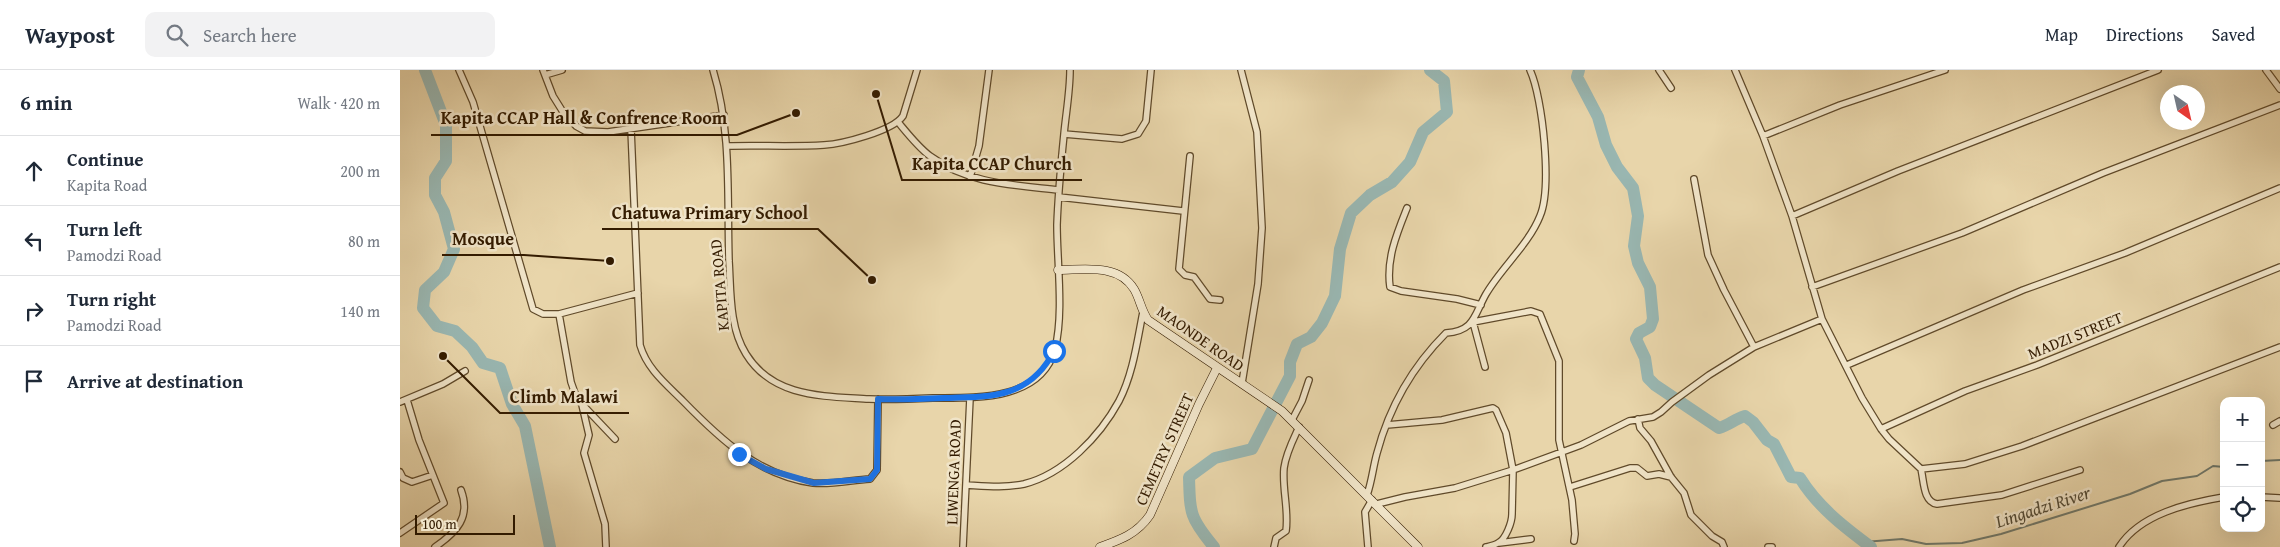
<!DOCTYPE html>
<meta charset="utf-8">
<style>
:root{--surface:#fff;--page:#f2f2f3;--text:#1f2937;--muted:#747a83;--line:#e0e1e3}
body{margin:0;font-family:"Gentium Book Plus",serif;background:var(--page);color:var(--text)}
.controls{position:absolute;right:15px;bottom:15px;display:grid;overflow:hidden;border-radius:10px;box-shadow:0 5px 20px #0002}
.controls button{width:45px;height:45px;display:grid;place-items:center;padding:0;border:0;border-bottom:1px solid var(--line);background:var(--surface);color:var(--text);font:25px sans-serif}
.compass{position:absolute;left:1760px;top:15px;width:45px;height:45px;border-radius:50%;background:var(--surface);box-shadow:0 5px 20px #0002;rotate:146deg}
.scale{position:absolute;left:15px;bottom:12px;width:100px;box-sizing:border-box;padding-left:5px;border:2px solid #331b00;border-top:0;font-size:14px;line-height:18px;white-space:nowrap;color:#331b00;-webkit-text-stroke:4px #f0e4c8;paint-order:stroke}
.stop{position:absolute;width:15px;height:15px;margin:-11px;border:4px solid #1a73e8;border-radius:50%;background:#fff}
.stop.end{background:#1a73e8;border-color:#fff;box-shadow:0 1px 5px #0008}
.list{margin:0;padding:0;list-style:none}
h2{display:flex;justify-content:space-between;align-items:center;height:65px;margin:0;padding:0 20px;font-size:21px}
h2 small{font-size:16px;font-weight:400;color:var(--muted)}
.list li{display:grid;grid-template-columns:32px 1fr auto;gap:15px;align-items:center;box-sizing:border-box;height:70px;padding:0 20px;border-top:1px solid var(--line)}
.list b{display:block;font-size:19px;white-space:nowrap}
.list p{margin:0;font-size:16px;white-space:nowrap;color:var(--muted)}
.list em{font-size:16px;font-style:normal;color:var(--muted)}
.icon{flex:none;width:28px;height:28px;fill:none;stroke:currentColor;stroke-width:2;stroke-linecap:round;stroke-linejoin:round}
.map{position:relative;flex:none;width:1880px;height:477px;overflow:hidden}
header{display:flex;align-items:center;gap:30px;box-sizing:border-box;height:70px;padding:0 25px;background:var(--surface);border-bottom:1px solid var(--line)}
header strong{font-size:24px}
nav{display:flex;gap:28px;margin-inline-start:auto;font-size:18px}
.search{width:350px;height:45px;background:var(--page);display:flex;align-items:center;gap:12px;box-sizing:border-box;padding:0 18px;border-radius:10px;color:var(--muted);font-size:19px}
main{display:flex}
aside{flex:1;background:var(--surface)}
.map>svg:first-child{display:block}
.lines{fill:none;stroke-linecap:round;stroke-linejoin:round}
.stream{stroke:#70796b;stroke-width:2}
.river{stroke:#99b7b2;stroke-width:12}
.street-casing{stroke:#604a2a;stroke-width:8}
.secondary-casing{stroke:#331b00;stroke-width:9}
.street{stroke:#f0e4c8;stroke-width:5.5}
.secondary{stroke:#f0e4c8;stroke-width:8}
.route{stroke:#1a73e8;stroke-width:6}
.labels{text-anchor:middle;stroke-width:5;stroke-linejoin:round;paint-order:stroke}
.street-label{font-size:16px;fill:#331b00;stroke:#f0e4c8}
.water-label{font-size:18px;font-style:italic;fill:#524a35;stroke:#f0e4c8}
.leader{fill:none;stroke:#331b00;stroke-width:2}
.callout-dot{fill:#331b00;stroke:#f0e4c8;stroke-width:2}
.callout-label{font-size:18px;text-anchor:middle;font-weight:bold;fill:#331b00;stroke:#f0e4c8;stroke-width:5;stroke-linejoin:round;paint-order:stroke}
</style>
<header>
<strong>Waypost</strong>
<div class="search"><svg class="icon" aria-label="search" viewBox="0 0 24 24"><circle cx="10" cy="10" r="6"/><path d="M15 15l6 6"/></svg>Search here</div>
<nav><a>Map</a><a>Directions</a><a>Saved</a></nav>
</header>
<main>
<aside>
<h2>6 min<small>Walk · 420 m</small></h2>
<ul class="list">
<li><svg class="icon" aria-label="ahead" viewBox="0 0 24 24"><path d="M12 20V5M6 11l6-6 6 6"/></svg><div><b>Continue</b><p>Kapita Road</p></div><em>200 m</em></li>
<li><svg class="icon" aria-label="left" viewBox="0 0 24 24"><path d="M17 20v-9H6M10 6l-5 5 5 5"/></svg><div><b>Turn left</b><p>Pamodzi Road</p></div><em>80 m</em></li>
<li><svg class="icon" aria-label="right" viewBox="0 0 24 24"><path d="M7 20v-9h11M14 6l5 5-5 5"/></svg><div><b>Turn right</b><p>Pamodzi Road</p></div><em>140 m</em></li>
<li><svg class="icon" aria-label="arrive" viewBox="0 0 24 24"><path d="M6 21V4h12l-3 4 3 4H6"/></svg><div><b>Arrive at destination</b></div></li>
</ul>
</aside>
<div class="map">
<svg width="1880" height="477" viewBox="0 0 1880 477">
<rect width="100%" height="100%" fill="#e8d5aa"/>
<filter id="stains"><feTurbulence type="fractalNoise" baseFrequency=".004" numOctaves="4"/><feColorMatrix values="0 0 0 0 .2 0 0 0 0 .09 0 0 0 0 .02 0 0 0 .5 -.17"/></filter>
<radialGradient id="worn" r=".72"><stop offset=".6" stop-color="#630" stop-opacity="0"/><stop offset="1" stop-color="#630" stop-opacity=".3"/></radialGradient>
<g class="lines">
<!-- stream -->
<path class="stream" d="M1861,391L1880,390
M1464,472L1502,469L1526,474L1562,473L1601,464L1730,424L1762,411L1797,406L1813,396L1824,397"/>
<!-- river -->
<path class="river" d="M25,0L46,55V91L35,108V125L44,142L54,179L44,202L25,220L23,238L37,256L55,261L72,277L83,293L100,298L112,334L125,356L150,477
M1179,0L1177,7L1198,47L1206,75L1217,97L1233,118L1238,146L1234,176L1238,193L1250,217L1253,249L1250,257L1239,263L1236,269L1245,288L1248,308L1255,315L1319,358C1329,355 1335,349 1345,346L1353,352L1367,370L1374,374L1391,407L1400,408C1418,437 1444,457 1471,477
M814,477C790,448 790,444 789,407L815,388L852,379L890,306V292L897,274L911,267L922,253L935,226L940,179L951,143L970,125L992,112L1010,92L1023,62L1047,42L1044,11L1030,0"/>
<!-- street casing -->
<g class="street-casing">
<path id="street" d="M59,0L73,32L133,239L143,244H159L238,223
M143,0L153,26L163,42L176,56L185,61L208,62L324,45
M313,0C332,62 327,127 329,191C331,221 329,257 346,284C373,328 424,326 469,329C490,330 512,329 533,328C575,328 641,331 655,279C664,243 657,192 657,155C658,125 661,94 664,64C666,43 670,21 670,0
M841,0L857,62L862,158L858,214L842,313
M1259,0L1271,18
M1335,0L1363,66L1392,146L1422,249L1462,328L1481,359L1489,369L1521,399L1565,394L1622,376L1880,277
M1866,0L1880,19
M145,5L162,0
M498,52C508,64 518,77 530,86C568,114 614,115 659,120
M231,59L240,275C247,299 266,314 283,331C321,370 358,405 413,413C431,415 452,410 470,409L477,400L478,329
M664,64L722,69L738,64L746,51L751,0
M1363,66L1440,35L1545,0
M327,76C359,75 392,77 424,75C442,74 493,61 503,46L517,0
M790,86L779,199L785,205L794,207L810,229L820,230
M570,107L579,76L589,0
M1294,109L1308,185L1324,220L1354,277
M659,127L783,141
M1007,138C997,163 986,189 990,217L1001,221L1057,229L1081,235
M1392,146L1498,101L1758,0
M1412,217L1562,163L1703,103L1880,35
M159,244L171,312L177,329L215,369
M1447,295L1623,220L1725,183L1880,118
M1085,297L1073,252L1131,241L1140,244L1159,291V370L1172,430L1175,464L1174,471
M0,332L43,314L65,301
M182,335L189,365L184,383L205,454L206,477
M1238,349L1240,358L1251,371L1271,407L1284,423L1291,445L1312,466L1322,472L1324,477
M892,350L902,331L909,310
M987,355L1042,350L1093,338L1096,340L1106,363L1113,400L1112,444C1112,452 1106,469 1098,473C1095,475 1090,476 1086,477
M1873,355L1880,351
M1481,359L1565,321L1637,295L1880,197
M1521,399C1524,411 1523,432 1537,434L1602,425L1680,400
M0,402L3,408L12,412L33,405
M566,415C585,416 605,418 624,414C664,404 700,366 719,331C733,304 737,272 743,242
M1170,417L1230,398H1237L1247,406L1259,404L1271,407
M967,425C972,411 973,397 977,383C989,338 1012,297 1046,263C1075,261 1074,245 1086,224C1101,198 1129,174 1140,146C1152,118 1143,28 1130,0
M1861,427L1880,428
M977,434L1005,427L1055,418L1113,400L1181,375L1229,351L1253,347L1261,342L1272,332L1309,305L1354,277L1422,249
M0,463L44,433L19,370L7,330
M1099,473L1131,469
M35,477C57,462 71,447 61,420
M563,477L570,328
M874,477L876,468L886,461C889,440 882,419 884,398C886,383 893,370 899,357
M968,477L965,442L972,430
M1368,477H1372
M1719,477C1740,444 1788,433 1824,427"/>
</g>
<!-- secondary casing -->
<g class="secondary-casing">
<path id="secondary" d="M658,200C684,200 718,193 734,219C740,229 741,240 748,250L882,341L1018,477
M700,477C720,470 737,464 750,445L799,334L817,298"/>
</g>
<!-- street -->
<use href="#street" class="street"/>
<!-- secondary -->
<use href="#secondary" class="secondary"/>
</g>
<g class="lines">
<!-- route -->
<path class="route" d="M339,384L366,399L414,413L470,409L477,400L478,329C500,330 522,329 544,328C591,327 630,328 654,281"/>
</g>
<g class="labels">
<!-- street labels -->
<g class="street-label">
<text transform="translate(319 215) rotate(-95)" y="6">KAPITA ROAD</text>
<text transform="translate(1675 265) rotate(-22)" y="6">MADZI STREET</text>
<text transform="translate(801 268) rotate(35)" y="6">MAONDE ROAD</text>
<text transform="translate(764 379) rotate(-66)" y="6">CEMETRY STREET</text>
<text transform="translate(553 402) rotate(-88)" y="6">LIWENGA ROAD</text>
</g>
<!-- water labels -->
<g class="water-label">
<text transform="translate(1643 437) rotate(-18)" y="6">Lingadzi River</text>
</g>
</g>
<!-- callouts -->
<path class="leader" d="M396 43L337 65H31M476 24L502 110H682M472 210L418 159H202M210 191L124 185H42M43 286L100 343H229"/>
<g class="callout-dot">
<circle cx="396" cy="43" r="5"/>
<circle cx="476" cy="24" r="5"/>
<circle cx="472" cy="210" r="5"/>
<circle cx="210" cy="191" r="5"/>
<circle cx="43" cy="286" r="5"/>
</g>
<g class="callout-label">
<text x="184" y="54">Kapita CCAP Hall &amp; Confrence Room</text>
<text x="592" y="100">Kapita CCAP Church</text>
<text x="310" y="149">Chatuwa Primary School</text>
<text x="83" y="175">Mosque</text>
<text x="164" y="333">Climb Malawi</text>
</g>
<rect width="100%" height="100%" filter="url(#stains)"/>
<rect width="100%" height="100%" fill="url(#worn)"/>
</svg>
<div class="controls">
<button>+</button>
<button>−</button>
<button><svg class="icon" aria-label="locate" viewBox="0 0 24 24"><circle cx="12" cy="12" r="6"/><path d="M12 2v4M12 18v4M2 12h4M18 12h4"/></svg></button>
</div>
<svg class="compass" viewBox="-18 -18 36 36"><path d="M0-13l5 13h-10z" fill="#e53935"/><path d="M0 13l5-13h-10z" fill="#747a83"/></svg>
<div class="scale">100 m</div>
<div class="stop" style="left:654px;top:281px"></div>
<div class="stop end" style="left:339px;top:384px"></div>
</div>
</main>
